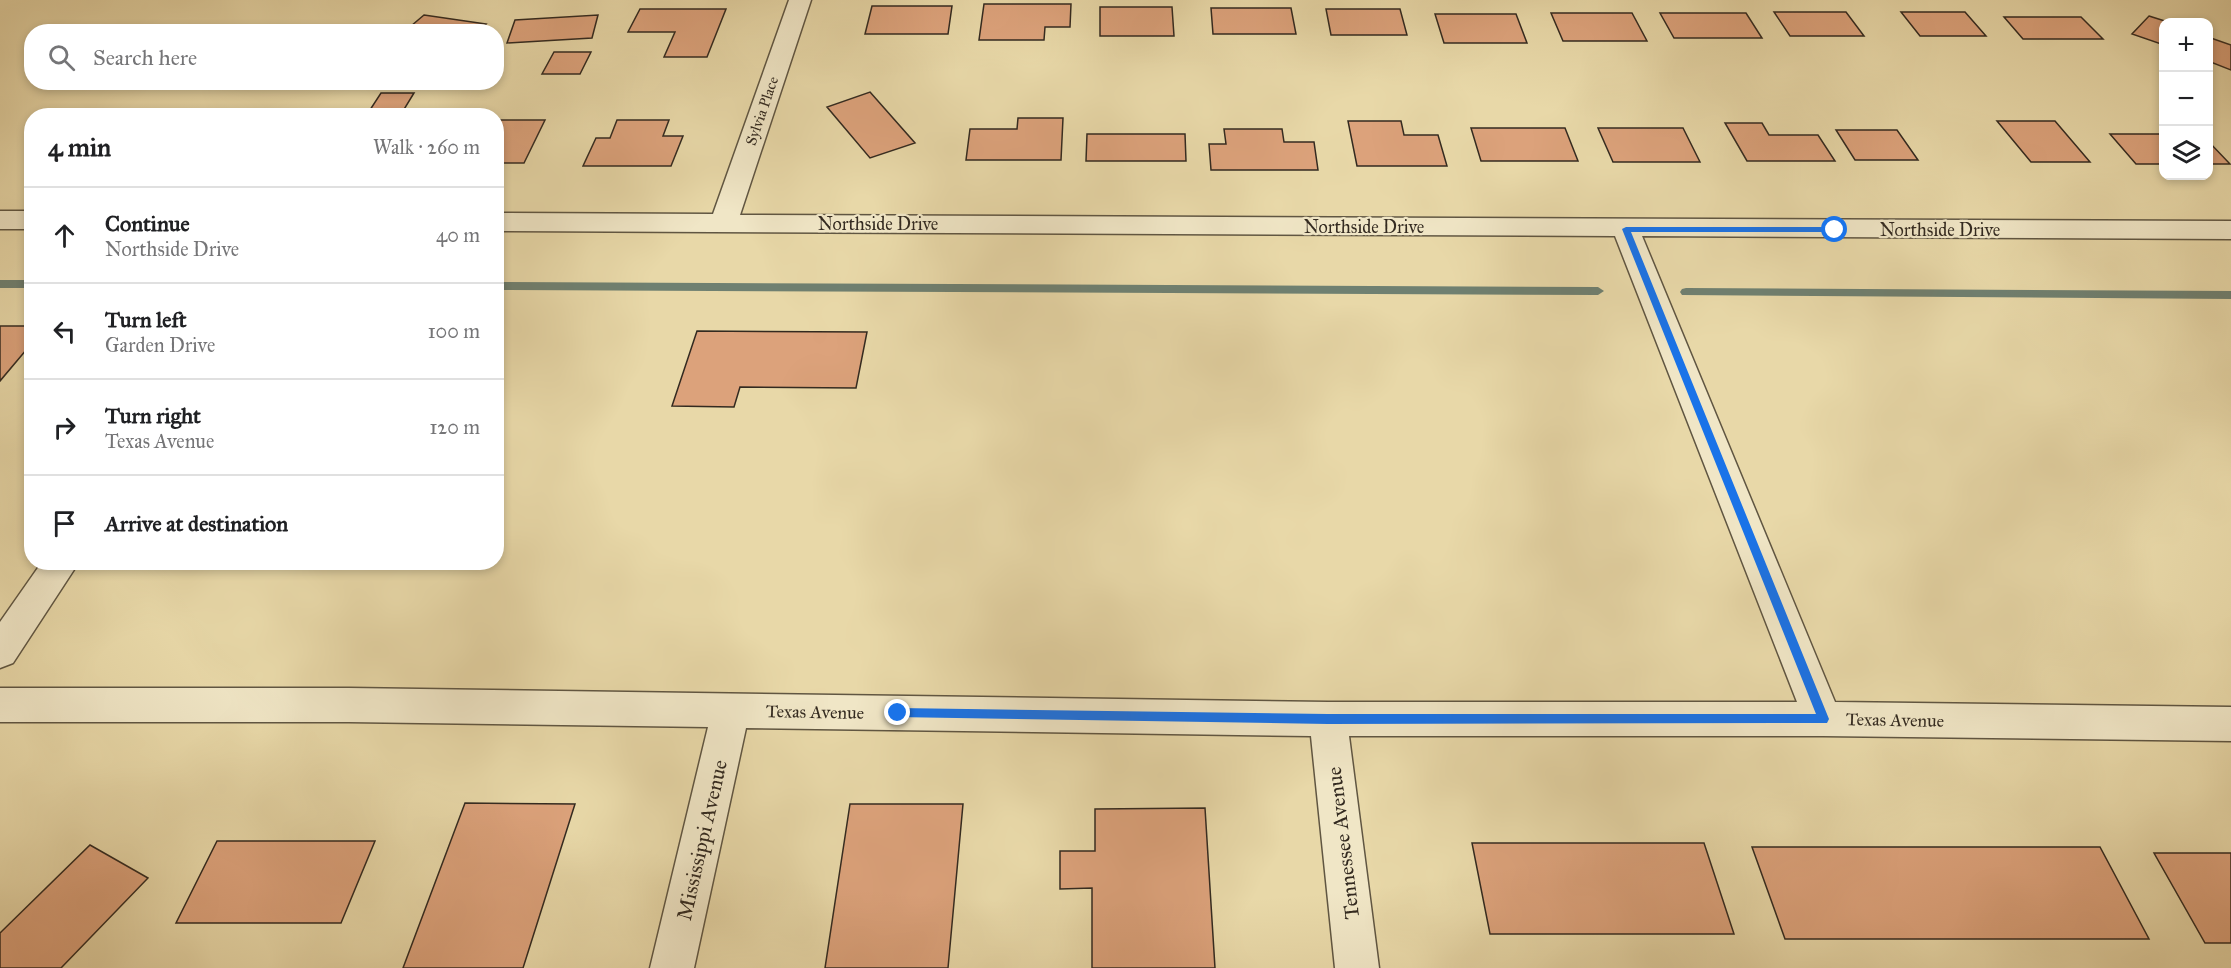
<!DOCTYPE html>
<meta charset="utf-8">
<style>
:root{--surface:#fff;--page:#f2f2f2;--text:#202124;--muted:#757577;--line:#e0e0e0}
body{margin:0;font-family:"IM FELL Great Primer",serif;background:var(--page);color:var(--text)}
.controls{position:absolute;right:18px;top:18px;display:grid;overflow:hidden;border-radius:12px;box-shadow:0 3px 9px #0003}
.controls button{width:54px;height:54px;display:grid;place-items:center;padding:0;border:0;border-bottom:2px solid var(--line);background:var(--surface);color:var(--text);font:30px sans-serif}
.stop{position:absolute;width:18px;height:18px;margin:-14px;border:4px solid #1a73e8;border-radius:50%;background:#fff}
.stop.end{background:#1a73e8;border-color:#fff;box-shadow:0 2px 6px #0008}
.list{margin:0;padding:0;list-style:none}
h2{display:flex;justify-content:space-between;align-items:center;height:78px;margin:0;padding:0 24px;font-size:26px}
h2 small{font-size:20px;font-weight:400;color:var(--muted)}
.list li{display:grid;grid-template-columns:39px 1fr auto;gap:18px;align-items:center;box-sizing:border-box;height:96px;padding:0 24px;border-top:2px solid var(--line)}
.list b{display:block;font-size:22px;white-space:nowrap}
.list p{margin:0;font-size:20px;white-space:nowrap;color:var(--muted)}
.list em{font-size:20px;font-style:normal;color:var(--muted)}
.icon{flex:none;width:33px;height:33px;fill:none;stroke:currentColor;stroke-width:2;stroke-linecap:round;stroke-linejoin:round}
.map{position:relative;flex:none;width:2231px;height:968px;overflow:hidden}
.search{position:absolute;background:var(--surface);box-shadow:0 3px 9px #0003;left:24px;top:24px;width:480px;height:66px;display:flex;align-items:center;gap:15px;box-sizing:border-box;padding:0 21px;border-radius:24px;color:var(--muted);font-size:22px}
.panel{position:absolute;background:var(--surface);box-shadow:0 3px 9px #0003;left:24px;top:108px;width:480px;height:462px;border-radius:24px}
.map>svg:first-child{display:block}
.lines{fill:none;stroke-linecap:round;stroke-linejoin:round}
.stream{fill:#6f8071;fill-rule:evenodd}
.building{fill:#dca27b;stroke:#332a20;stroke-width:1.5}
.minor-casing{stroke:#605642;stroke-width:3}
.minor{fill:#f0e6c6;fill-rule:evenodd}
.route{fill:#1a73e8}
.labels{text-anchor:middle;stroke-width:4.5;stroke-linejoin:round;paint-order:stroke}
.far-street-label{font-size:15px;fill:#332a20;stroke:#f0e6c6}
.street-label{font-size:18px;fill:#332a20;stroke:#f0e6c6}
.near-street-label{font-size:21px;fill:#332a20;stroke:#f0e6c6}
</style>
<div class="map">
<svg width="2231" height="968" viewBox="0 0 2231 968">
<rect width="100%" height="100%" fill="#e8d8a8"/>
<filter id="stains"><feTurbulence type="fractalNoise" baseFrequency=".00333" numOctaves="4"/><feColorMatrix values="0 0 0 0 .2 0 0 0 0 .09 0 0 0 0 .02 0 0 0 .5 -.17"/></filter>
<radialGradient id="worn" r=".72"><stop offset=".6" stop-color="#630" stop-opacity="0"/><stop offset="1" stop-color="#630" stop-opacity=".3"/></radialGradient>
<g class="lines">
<!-- stream -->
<path class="stream" d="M0,280H32V288H0Z
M496,282L1598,287L1604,291L1598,295L496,290Z
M1686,288L2231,291V299L1682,295L1680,292L1682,289Z"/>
</g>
<!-- building -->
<path class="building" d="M984,4H1071L1070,27H1045L1044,40H979Z
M872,6H952L948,34H865Z
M1100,7H1172L1174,36H1100Z
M1211,8H1291L1296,34H1213Z
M640,9H726L707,57H664L675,32H628Z
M1326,9H1400L1407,35H1331Z
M1774,12H1846L1864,36H1790Z
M1901,12H1965L1986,36H1920Z
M1551,13H1632L1647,41H1563Z
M1660,13H1746L1762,38H1674Z
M1435,14H1516L1527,43H1444Z
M424,15L486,24L477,32H404Z
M598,15L592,38L507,43L515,20Z
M2149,16L2168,22H2164V45L2132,34Z
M2004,17H2081L2103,39H2023Z
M2208,37L2231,45V70L2208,61Z
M554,52H591L580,74H542Z
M870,92L915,143L870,158L827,107Z
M381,93H414L400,116H366Z
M251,113H292L290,116H248Z
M1018,118H1063L1061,160H966L970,129H1017Z
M496,120H545L524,163H496Z
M617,120H669L663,136H683L671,166H583L596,138H610Z
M1348,121H1401L1404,135H1438L1447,166H1357Z
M1997,121H2055L2090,162H2031Z
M1725,123H1762L1769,135H1818L1835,161H1747Z
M1471,128H1565L1578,161H1481Z
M1598,128H1683L1700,162H1613Z
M1224,129H1282L1284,142H1314L1318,170H1211L1209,144H1226Z
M1836,130H1897L1918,160H1855Z
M1087,134H1185L1186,161H1086Z
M2110,134H2164V164H2136Z
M2208,141L2230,164H2208Z
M0,326H32V343L0,381Z
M697,331L867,332L856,388L740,387L734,407L672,406Z
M465,803L575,804L523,968H403Z
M850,804H963L948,968H825Z
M1205,808L1215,968H1092V888L1060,889V851H1095V809Z
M217,841H375L341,923H176Z
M1472,843H1704L1734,934H1490Z
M90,845L148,878L61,968H0V933Z
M1752,847H2100L2149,939H1785Z
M2154,853H2231V943H2205Z"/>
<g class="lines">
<!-- minor casing -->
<g class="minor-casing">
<path id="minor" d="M789,0H811L740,215L2231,221V239L1642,236L1835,702L2231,707V741L1823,736H1349L1379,968H1335L1311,736L746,728L694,968H650L708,727L349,722H0V688H349L1328,702H1797L1615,236L496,231V213L713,214Z
M0,211H32V229H0Z
M42,562H79L13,663L0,668V622Z"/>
</g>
<!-- minor -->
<use href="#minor" class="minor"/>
</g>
<!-- route -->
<path class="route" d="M1626,227H1835L1839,230L1835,232H1631L1829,719L1827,723L1328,724L895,717L893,713L898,708L1328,714H1816L1622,229Z"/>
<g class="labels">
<!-- far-street labels -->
<g class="far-street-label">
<text transform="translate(762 111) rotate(-71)" y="5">Sylvia Place</text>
</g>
<!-- street labels -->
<g class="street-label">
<text x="878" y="230">Northside Drive</text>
<text x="1364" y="233">Northside Drive</text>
<text x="1940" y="236">Northside Drive</text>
<text transform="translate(815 712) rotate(1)" y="6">Texas Avenue</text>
<text transform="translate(1895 720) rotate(1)" y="6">Texas Avenue</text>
</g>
<!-- near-street labels -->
<g class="near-street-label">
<text transform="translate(702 840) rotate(-77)" y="7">Mississippi Avenue</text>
<text transform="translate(1343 843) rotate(-97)" y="7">Tennessee Avenue</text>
</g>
</g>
<rect width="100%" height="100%" filter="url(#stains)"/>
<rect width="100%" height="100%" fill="url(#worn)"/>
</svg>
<div class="controls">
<button>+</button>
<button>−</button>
<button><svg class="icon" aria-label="layers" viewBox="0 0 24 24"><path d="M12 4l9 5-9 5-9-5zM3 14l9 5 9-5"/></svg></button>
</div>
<div class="stop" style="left:1835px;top:230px"></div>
<div class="stop end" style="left:898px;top:713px"></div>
<div class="search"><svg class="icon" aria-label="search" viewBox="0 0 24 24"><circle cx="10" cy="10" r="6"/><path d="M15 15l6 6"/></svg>Search here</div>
<section class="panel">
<h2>4 min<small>Walk · 260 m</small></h2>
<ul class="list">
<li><svg class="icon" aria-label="ahead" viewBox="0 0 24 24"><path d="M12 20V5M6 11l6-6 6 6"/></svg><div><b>Continue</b><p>Northside Drive</p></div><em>40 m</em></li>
<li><svg class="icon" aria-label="left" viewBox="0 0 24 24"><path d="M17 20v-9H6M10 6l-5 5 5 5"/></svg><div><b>Turn left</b><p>Garden Drive</p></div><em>100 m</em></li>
<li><svg class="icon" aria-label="right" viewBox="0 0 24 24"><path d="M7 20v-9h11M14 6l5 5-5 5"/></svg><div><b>Turn right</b><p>Texas Avenue</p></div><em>120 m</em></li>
<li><svg class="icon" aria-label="arrive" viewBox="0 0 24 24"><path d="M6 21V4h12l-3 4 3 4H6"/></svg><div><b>Arrive at destination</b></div></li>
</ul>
</section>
</div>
